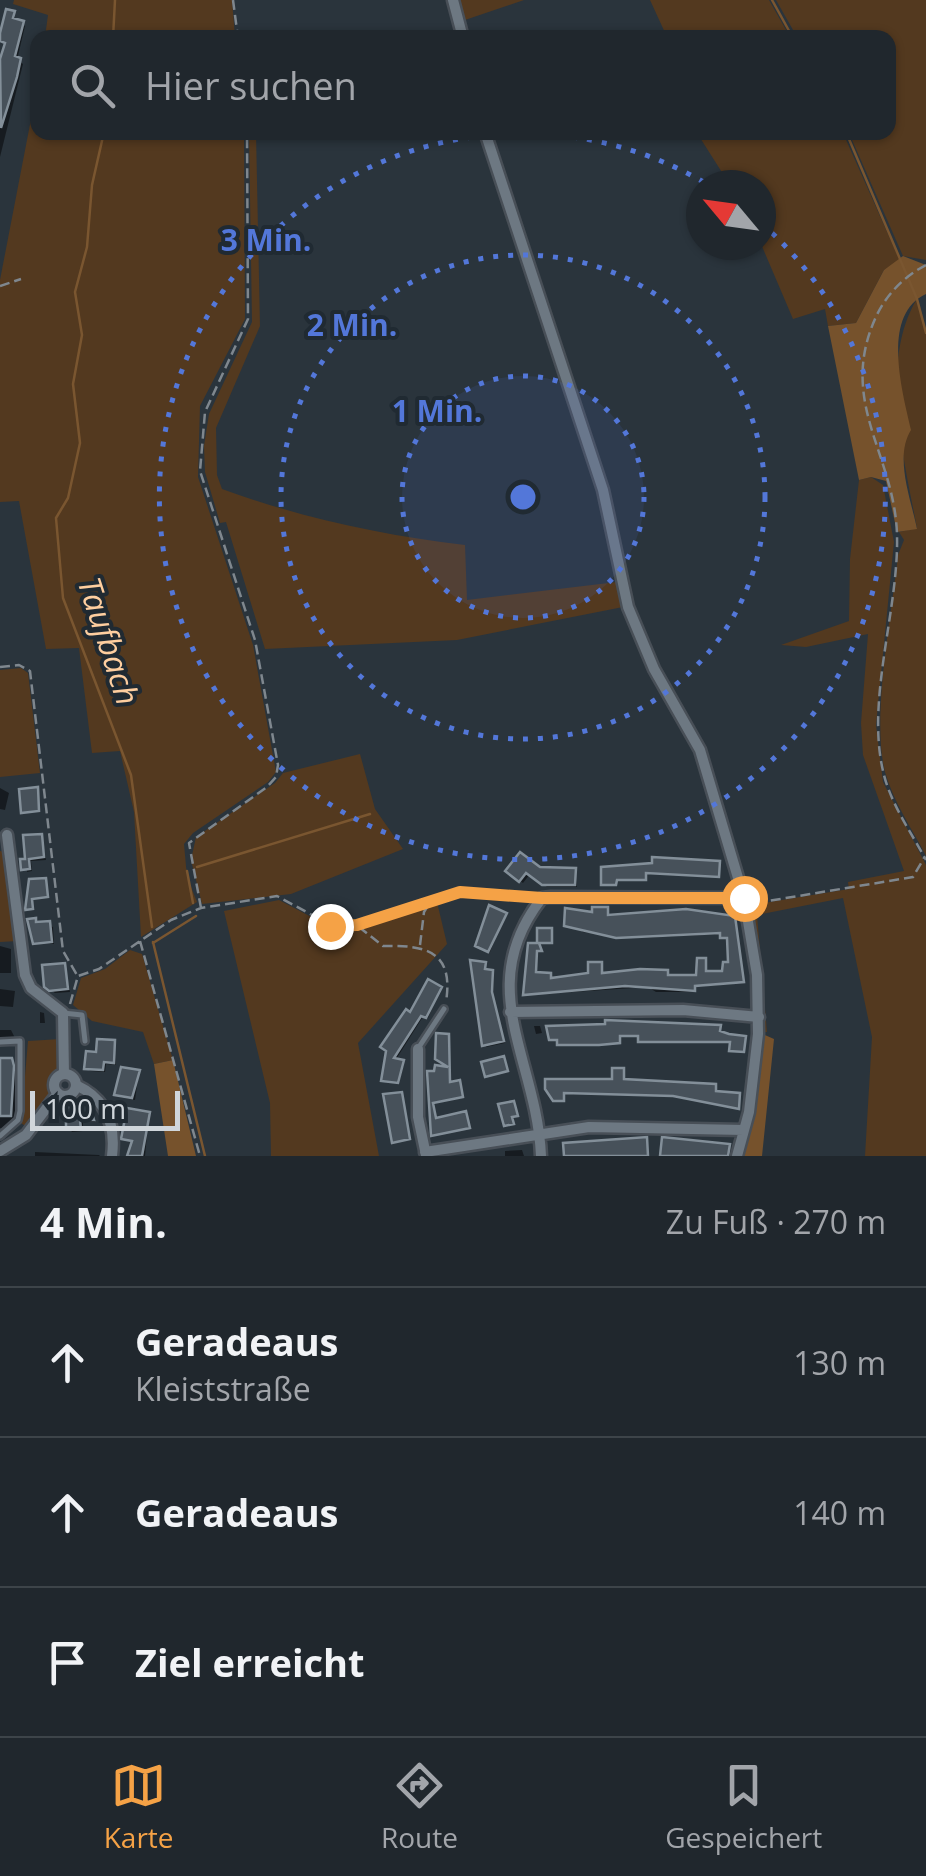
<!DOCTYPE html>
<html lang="de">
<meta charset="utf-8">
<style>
:root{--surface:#20272d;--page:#2d3339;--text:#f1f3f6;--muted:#a2a5aa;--line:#3d4449;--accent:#f5a246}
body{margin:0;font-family:"Open Sans",sans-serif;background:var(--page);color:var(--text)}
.compass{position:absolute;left:686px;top:170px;width:90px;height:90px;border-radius:50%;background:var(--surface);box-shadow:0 2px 8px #0004;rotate:299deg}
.scale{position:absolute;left:30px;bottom:25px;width:150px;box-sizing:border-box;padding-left:10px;border:5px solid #d0d6db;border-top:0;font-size:28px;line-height:35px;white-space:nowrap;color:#d0d6db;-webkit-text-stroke:8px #202a32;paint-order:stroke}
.stop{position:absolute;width:30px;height:30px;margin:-22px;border:8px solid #f5a246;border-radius:50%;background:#fff}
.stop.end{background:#f5a246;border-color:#fff;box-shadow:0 2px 10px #0008}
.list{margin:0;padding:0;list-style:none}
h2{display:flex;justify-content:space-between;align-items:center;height:130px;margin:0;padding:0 40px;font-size:42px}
h2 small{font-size:32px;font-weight:400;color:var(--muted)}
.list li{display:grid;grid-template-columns:65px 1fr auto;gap:30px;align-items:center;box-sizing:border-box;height:150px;padding:0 40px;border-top:2px solid var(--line)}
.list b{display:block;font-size:38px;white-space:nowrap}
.list p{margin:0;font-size:32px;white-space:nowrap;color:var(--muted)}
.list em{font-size:32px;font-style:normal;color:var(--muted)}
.icon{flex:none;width:55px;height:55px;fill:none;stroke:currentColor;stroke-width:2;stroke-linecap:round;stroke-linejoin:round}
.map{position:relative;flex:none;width:926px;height:1156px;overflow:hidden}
.search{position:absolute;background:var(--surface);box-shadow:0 2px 8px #0004;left:30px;right:30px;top:30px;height:110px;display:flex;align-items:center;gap:25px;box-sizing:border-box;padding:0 35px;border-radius:20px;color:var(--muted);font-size:38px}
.sheet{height:580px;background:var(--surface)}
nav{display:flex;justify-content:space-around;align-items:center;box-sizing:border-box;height:140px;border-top:2px solid var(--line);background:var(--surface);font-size:28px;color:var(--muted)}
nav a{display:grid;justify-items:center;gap:5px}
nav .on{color:var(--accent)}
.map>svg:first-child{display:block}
.green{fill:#53391f}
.forest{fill:#76522c}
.shadow{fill:#0007}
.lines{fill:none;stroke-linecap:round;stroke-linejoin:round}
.stream{stroke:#7a5630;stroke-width:2.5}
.building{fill:#47515a;stroke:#838f99;stroke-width:2.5}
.lane-casing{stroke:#484f57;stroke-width:10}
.street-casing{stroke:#484f57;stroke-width:15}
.path{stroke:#7f878e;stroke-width:2.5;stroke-dasharray:10 5;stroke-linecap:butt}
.lane{stroke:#6d7882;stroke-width:5}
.street{stroke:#6d7882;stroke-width:10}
.route{stroke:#f5a246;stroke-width:12}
.ring{fill:none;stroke:#5377d9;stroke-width:5;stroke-dasharray:5 10}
.labels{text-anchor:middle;stroke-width:8;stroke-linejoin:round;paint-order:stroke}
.water-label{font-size:32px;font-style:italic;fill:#fece9f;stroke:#202a32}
.centre{fill:#5377d9;stroke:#202a32;stroke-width:5}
.ring-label{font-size:30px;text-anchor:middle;font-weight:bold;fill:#5377d9;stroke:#202a32;stroke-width:8;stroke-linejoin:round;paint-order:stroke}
</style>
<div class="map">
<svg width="926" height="1156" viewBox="0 0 926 1156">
<rect width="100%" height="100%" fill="#2a343c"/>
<!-- green -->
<path class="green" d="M14,0H232L235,37H45L48,15L13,4Z
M457,0H524L462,21Z
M650,0H769L790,37H667Z
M776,0H926V260L903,256L849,133L888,132V38L797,37Z
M37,88L38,132L244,133L245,319L200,406L198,477L253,645L276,772L268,782L193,833L184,844L187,877L197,902L141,937L134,812L120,751L92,753L79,648L46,649L19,501L0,502V280Z
M249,133H256L260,326L216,428L217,475L222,489C302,518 381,535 465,545L467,600L617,582L623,607L457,640L265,649L226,522L220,523L205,472L204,446L209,414L252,322Z
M697,133H843L900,261L884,270L856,323L828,326L825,309L793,319L761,244V185H730Z
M917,299L926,335V856C912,829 893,801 885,772C871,718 892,613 898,555L904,540L899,532L917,528C904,460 879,360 917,299Z
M871,477L883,485L894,542L876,725L883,782L926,865V1156H865L872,1037L843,898L757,915L767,1032H760L746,906L849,889L848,882L904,871L863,755L861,723L868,634L806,647L781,645L849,621L850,559L859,480Z
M21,668L28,673L40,773L0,777V670Z
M360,754L375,809L403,849L291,894L202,904L191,860L196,837L275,783L283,773Z
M0,851L10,853L18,941L0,942Z
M436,898L447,944L358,1043L379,1156H271L270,1103L224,911L279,900L338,931Z
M130,950L142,954L173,1060L154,1064L143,1032L92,1021L73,1005L81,978L105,969Z
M61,1039V1071L51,1085L55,1093L28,1128L21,1123L28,1041Z"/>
<!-- forest -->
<path class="forest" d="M903,256L926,265V294C880,315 903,394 911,430C894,457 911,499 917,529L897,532L886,481L871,477L859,480L828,326L856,323L884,270Z
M760,1033L774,1039L762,1156H739Z
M173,1060L196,1156H168L154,1064Z"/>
<!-- shadow -->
<path class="shadow" d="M14,13L16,22L25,26L17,60L23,64L0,157V69L8,44L1,40Z
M0,788L9,793L5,810L0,809Z
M41,836L46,860L31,861L32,871L27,872L26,838Z
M575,870L577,887H547L530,874L523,883L508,871Z
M607,909L608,917L713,912L734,918L745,983L695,987L696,992H656L648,987L528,995L530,945L539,944L541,952L537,951V975H550L552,980L590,975L601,965L603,976L640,972L699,978L705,960L707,973L725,974L730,964V939L723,934L641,938L582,932L594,915Z
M505,915L490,952L479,947Z
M35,920L53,927L54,944L35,942Z
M0,946L11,949V973H0Z
M485,964L486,972L494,974L493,995L505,1043L486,1047Z
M64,965L70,992L55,993L46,986Z
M0,989L15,991L13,1007L0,1006Z
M441,989L428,1018L424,1015L395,1061L404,1064L399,1083L385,1081L407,1013L411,1015Z
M40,1012L44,1013L45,1023H40Z
M534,1026H540L542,1033L536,1034Z
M0,1030H11L16,1040L0,1046Z
M114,1042L116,1065L106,1064L105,1072L90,1071L87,1068Z
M0,1059L11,1060L18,1074V1115L11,1128H0Z
M139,1072L135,1100L119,1097L116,1094Z
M88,1107L95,1122H83V1131L72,1132L69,1128Z
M149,1114L145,1156H128L134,1143L124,1138Z
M505,1151L522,1150L524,1156H505Z
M35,1152L99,1155L100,1156H35Z"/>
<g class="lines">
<!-- stream -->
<path class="stream" d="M772,0L793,38
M113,38L115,0
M104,132L92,185L87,247L75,292L82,335L73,384L80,443L68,498L56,518L63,598L131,775L152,927
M846,132L917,299L926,333
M197,867L370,814
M187,871L193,903
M153,942L205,1156
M153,943L196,916"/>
</g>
<!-- building -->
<path class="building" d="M6,9L15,11L13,18L24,21L15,56L21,58L17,77L1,128L0,59L5,43L0,41V33Z
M38,787L39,811L21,813L19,789Z
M42,834L44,857L29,859L30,869L21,870L20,859H25L23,835Z
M520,852L540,867L576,868L575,885H542L526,873L519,882L505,871Z
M652,857L720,861L719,877L646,873V880H617L616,885H601V867L652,863Z
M46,878L48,897L32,899L33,909L25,910L29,879Z
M489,905L507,913L488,952L475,946Z
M592,907H608V915L686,909L735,916L744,982L695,986V991L625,986L523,995L528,943H537V928H552V943H539L542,951H537L536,972L551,973V978L588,973V962H602V973L640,969L668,970V975H696L697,958H706V971H722L723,962H728L727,938H720V933L616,938L564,926L565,908L592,912Z
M36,918V922L50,921L52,942L33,944L27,919Z
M470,960L486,962L485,969L493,970L492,992L504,1041L482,1046Z
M65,963L68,989L49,991L44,987L42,965Z
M428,979L442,987L426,1018L421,1016L394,1058L404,1060L398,1083L381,1081L386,1051L380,1047L406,1009L410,1012Z
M605,1020L721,1025L720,1031L729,1034L746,1036L744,1052L729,1051L730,1042H638V1036H620V1043L599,1045H557V1040H549L546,1026L605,1024Z
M436,1033L449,1034L450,1082L460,1080L463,1097L433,1103L436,1118L466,1111L470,1128L431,1136L427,1071H434L435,1065L448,1067L435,1059Z
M97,1039L115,1040L114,1063L104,1062L103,1070L84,1069L86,1051L96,1052Z
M504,1056L508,1071L485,1077L481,1062Z
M0,1058H12L14,1066L11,1116H0Z
M121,1067L140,1070L132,1098L114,1095Z
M612,1068H624V1079L716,1084V1091L740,1093L739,1109L673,1096L564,1093V1101H553L545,1089V1079H612Z
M402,1092L410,1139L392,1143L383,1094Z
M514,1101L518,1116L512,1117L514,1124L504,1126L498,1104Z
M79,1104H89L94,1120H80L81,1129H66V1108Z
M127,1108L150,1112L142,1156H127L132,1141L121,1139Z
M647,1137L648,1156H564L563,1143Z
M662,1137L730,1144L728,1156H660Z"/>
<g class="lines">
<!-- lane casing -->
<g class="lane-casing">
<path id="lane" d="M63,1013L82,1015L85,1041
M0,1042L20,1041V1111L18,1120L0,1136
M419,1047L444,1009"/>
</g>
<!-- street casing -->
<g class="street-casing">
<path id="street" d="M453,0L463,38
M485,132L603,490L628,607L654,669L700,750L744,898L757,975L758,1034L749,1112L737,1156
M7,835L25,975L31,988L63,1013L64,1074
M510,1012L683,1010L759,1017
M418,1049V1117L426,1155
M54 1085a11 11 0 1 1 22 0a11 11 0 1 1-22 0Z
M76,1085C106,1099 116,1124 112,1156
M0,1151L26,1135L58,1093
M425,1152L589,1127L744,1130
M541,1156C537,1059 472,987 542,898L551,897L744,898"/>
</g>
<!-- path -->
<path class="path" d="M233,0L238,38
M926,265C903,277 885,296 875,319C838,403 895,455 897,535C899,609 866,698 883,771C890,803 911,832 926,860
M0,286L21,279
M0,667L19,665L30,671L63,951L77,975
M756,903L913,877L924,858
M201,908L189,843L267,787L276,777L278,765L255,640L200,471L205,412L248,319L247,132
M359,927L383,946C426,945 454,951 446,1002
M140,941L200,1156
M420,945L424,912L431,901
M70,1004L78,976L99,969L171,920L201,908L277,896L336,928L460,892L531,897"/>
<!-- lane -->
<use href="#lane" class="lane"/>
<!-- street -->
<use href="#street" class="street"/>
</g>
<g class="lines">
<!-- route -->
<path class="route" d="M330,926L357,925L460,892L542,898H744"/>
</g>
<!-- distance rings -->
<circle cx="523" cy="497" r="121" fill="#5377d9" fill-opacity=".12"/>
<g class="ring">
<circle cx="523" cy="497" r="121"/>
<circle cx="523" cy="497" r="242"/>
<path d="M761 223A363 363 0 1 1 707 184"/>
</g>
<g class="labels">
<!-- water labels -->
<g class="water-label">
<text transform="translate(108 641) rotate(72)" y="11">Taufbach</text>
</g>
</g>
<circle cx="523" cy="497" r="15" class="centre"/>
<g class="ring-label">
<text x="266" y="251">3 Min.</text>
<text x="352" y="336">2 Min.</text>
<text x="437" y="422">1 Min.</text>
</g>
</svg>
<svg class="compass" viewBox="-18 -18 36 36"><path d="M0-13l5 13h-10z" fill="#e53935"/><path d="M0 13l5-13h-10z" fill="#a2a5aa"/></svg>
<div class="scale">100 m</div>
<div class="stop" style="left:744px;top:898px"></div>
<div class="stop end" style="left:330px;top:926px"></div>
<div class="search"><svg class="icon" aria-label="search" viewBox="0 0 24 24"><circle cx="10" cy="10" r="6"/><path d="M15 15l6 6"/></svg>Hier suchen</div>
</div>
<section class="sheet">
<h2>4 Min.<small>Zu Fuß · 270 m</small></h2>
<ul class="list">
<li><svg class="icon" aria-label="ahead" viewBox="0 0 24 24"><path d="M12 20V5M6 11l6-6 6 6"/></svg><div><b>Geradeaus</b><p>Kleiststraße</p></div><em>130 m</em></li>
<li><svg class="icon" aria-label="ahead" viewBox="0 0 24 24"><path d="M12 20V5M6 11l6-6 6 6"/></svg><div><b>Geradeaus</b></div><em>140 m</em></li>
<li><svg class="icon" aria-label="arrive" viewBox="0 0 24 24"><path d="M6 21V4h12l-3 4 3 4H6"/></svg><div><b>Ziel erreicht</b></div></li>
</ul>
</section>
<nav>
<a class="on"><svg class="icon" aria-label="map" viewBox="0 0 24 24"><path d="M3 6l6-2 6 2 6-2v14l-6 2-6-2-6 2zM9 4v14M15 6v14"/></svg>Karte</a>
<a><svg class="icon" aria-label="directions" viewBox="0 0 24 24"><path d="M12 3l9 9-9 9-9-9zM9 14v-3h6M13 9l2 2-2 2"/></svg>Route</a>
<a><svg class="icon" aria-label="saved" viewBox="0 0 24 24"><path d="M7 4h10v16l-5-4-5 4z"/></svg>Gespeichert</a>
</nav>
